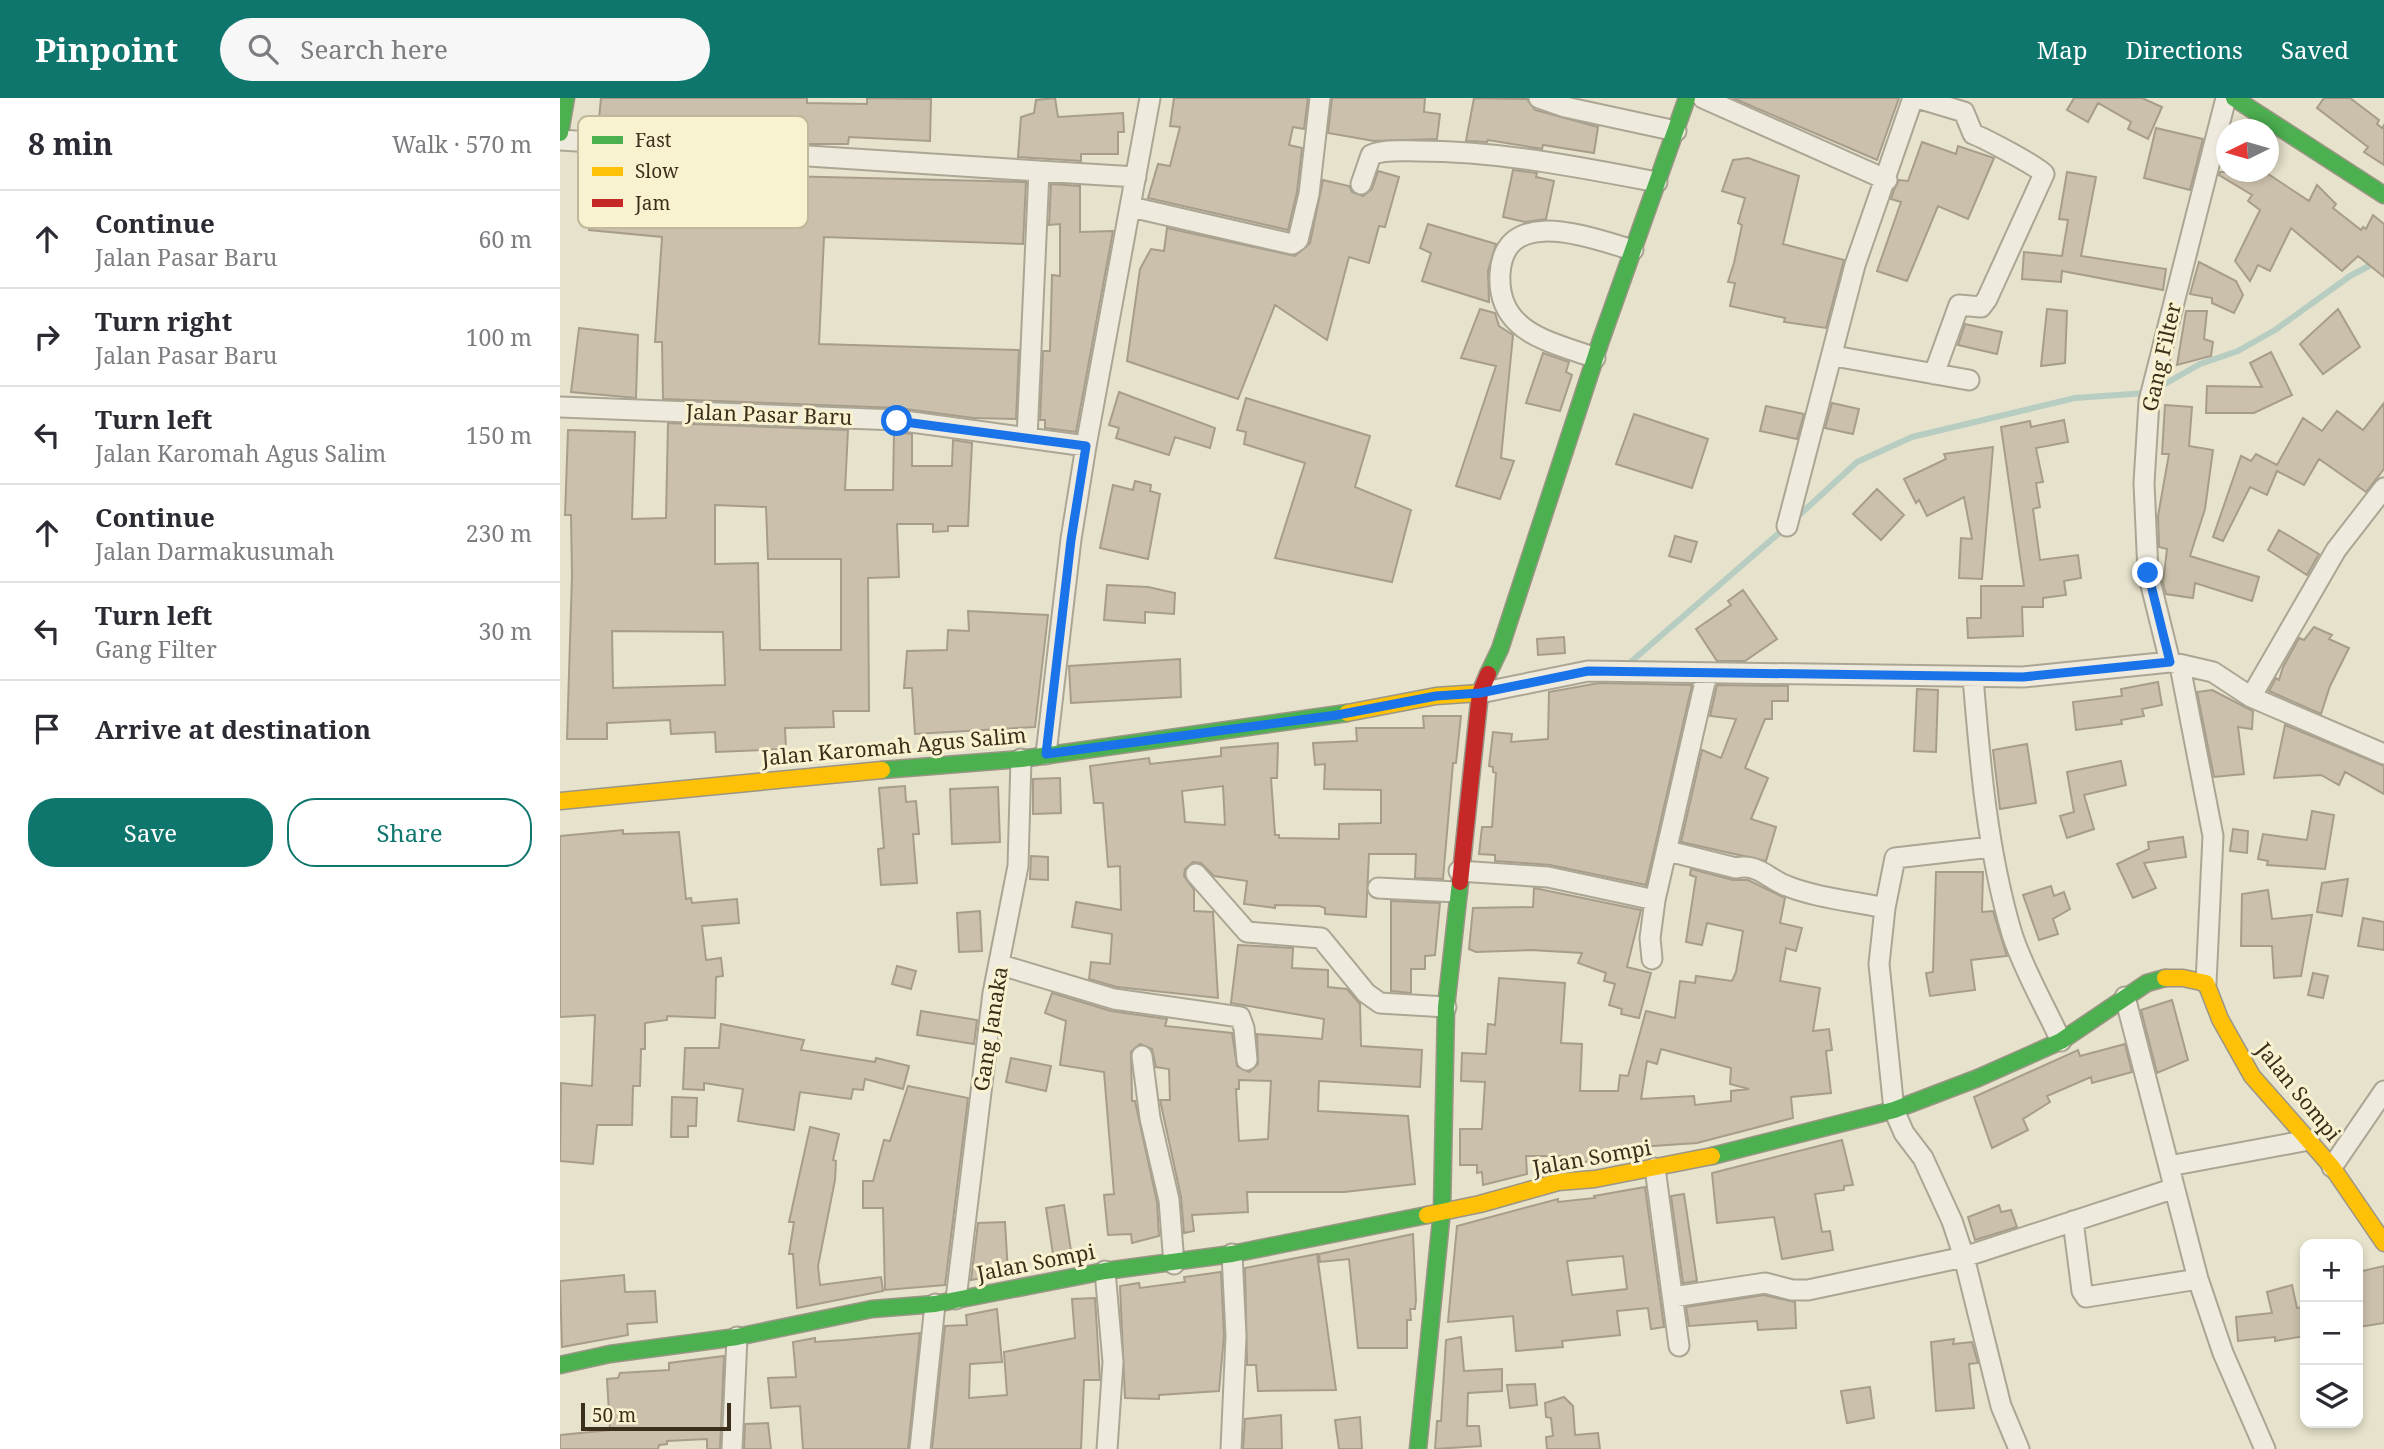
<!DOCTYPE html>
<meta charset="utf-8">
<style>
:root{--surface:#fff;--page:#f7f7f7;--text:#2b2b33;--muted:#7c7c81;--line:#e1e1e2;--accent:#0f766e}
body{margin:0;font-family:"Noto Serif",serif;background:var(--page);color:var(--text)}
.controls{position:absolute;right:21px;bottom:21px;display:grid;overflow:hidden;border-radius:14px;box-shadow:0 4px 10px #0003}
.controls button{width:63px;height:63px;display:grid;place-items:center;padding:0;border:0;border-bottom:2px solid var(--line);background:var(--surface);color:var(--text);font:35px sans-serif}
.compass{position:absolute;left:1656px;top:21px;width:63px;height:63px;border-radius:50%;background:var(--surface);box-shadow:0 4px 10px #0003;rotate:265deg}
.scale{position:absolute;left:21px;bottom:18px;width:150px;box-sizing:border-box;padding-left:7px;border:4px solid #3b2f1c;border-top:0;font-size:19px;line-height:24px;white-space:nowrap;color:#3b2f1c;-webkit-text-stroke:5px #f9f2d0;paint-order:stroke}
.stop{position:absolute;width:21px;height:21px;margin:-16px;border:5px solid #1a73e8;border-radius:50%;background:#fff}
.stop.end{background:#1a73e8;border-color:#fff;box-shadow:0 2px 7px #0008}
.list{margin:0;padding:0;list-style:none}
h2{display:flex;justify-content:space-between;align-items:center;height:91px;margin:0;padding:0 28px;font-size:30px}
h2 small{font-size:23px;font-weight:400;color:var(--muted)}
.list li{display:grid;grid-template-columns:46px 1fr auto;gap:21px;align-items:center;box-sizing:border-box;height:98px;padding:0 28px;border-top:2px solid var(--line)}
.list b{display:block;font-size:26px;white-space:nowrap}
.list p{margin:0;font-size:23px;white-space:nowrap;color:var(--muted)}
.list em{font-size:23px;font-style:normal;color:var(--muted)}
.actions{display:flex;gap:14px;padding:21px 28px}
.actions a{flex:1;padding:16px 0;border:2px solid var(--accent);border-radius:28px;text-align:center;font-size:24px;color:var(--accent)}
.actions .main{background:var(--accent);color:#fff}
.icon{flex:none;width:38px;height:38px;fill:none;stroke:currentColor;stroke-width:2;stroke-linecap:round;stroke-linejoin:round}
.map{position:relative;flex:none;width:1824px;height:1351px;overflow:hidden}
header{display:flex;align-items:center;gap:42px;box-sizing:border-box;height:98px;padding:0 35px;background:var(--accent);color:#fff}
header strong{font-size:33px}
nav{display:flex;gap:38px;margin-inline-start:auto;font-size:24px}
.search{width:490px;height:63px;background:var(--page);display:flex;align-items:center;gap:18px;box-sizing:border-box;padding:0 24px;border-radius:38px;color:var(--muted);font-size:26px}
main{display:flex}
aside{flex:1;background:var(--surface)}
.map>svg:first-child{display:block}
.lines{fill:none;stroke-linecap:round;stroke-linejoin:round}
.stream{stroke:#b7cdc2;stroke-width:6}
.building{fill:#cac0ab;stroke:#a79d8a;stroke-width:2;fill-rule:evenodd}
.street-casing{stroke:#aba694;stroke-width:23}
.fast-casing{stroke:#9b9585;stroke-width:19}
.slow-casing{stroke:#9b9585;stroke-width:19}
.jam-casing{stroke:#9b9585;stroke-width:19}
.street{stroke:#eeeadd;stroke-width:19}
.fast{stroke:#4caf50;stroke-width:16}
.slow{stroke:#ffc107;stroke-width:16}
.jam{stroke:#c62828;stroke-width:16}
.route{stroke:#1a73e8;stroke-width:9}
.labels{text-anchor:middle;stroke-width:6;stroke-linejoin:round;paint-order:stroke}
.street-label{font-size:21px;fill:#3b2f1c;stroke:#f9f2d0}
.key{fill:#f9f2d0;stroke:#c0b89a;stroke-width:2}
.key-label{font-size:19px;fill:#3b2f1c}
</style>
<header>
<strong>Pinpoint</strong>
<div class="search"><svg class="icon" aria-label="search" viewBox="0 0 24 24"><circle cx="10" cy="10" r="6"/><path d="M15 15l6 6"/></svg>Search here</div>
<nav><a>Map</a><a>Directions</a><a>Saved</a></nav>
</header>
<main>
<aside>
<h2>8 min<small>Walk · 570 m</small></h2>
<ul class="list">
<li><svg class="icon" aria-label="ahead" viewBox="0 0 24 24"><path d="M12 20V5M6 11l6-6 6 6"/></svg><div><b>Continue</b><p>Jalan Pasar Baru</p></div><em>60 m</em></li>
<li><svg class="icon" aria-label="right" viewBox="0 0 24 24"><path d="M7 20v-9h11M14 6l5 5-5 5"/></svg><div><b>Turn right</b><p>Jalan Pasar Baru</p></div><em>100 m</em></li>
<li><svg class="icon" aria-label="left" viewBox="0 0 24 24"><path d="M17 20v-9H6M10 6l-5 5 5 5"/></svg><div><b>Turn left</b><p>Jalan Karomah Agus Salim</p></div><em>150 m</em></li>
<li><svg class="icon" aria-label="ahead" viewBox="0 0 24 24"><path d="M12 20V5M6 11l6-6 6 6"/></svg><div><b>Continue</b><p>Jalan Darmakusumah</p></div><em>230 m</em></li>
<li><svg class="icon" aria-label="left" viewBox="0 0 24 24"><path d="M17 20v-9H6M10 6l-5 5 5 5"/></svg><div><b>Turn left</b><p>Gang Filter</p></div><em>30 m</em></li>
<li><svg class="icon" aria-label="arrive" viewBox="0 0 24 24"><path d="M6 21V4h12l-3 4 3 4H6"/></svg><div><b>Arrive at destination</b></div></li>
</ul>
<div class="actions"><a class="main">Save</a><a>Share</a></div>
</aside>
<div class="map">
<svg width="1824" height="1351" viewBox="0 0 1824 1351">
<rect width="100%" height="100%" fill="#e6e2cb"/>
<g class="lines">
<!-- stream -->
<path class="stream" d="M1596,291L1640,266L1678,253L1715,232L1790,178L1824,160
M1234,422L1297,364L1352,339L1515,300L1586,295
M1065,569L1226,429"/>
</g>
<!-- building -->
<path class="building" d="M41,0H247V5L307,6V0L371,1L370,43L289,39L288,46H251L38,32Z
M495,0L498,19L563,15L564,34H558V56H521V63L458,59L461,19L474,15L476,2Z
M614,0H748L744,31L733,29L729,47L742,50L737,94L728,132L588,100L598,66L610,68L620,29L610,28Z
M772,0H865L864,14L880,16L877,41L814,43L768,35Z
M914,0L967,1L975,12L1038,29L1034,55L983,47L982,51L928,42L927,44L906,43Z
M1173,0H1339L1317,62Z
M1514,0H1582L1602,9L1588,41L1568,31L1571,24L1538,5L1528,24L1507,12Z
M1764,0H1790L1819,22L1817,26L1822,30L1824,27V67L1804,54L1808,49L1757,10Z
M1596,30L1643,41L1630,92L1584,80Z
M1362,44L1396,56L1398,48L1434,60L1408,121L1378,108L1347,183L1317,173L1341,104L1331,101L1334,92L1339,82L1348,83Z
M42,57L107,61L105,75L466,84L463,146L264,139L259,246L459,252L456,321L413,320L338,310L103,301L102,244H95L102,139L29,132Z
M1188,60L1239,78L1223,146L1284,162L1266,230L1224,224L1225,220L1170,208L1175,185L1168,184L1174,165L1182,127L1178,125L1185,100L1162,93L1173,62Z
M953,72L977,75L976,79L994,83L986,121L965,124L943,119Z
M818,73L839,79L825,129L819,128L809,165L789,159L767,242L715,207L678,301L567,263L580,171L591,151L604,153L607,130L735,158L750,145L763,82L789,88L792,94L803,98L812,91Z
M1507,74L1536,79L1521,158L1606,171L1603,192L1502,173L1501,184L1462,181L1464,154L1502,158L1508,122L1499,121Z
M1660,74H1705L1749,103L1757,87L1776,106L1773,110L1801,132L1803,129L1806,131L1813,117L1824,126V179L1798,158L1782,173L1731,130L1710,173L1698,167L1690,183L1675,163L1700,112L1688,103L1692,97L1659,77Z
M491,86L520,88V134L553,133L516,334L485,330V322H480L483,253H490L492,177L500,178V126L489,127Z
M868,126L936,146L928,173L929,204L862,183L871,155L860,150Z
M1639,164L1676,183L1683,197L1674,215L1652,205V200L1630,196Z
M920,211L935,215L939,228L953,237L941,360L954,363L940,401L896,388L936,268L901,260Z
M1487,211L1507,213L1505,265L1481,268Z
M1778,211L1800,249L1763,276L1740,246Z
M1626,213H1647L1644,241L1653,244L1651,258L1617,267Z
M1405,226L1442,234L1437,256L1398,247Z
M19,230L78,237L76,300L11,294Z
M1711,254L1732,297L1694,315H1646L1647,288L1702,289L1690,265Z
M983,255L1009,264L1006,274L1012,277L1000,313L966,305Z
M559,294L655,330L650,350L615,339L609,357L556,340L559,330L549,327Z
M686,300L810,338L795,389L851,412L832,484L715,460L745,365L684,346L686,334L677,332Z
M1272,305L1299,311L1293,336L1265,330Z
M1824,305V371L1806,394L1759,361L1744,387L1717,373L1707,397L1690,389L1663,443L1653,439L1681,358L1691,363L1696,356L1717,367L1743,320L1762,333L1777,313L1803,332Z
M1605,307L1632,309L1629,348L1653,352L1645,411L1630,458L1699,479L1692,503L1635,485L1633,500L1606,496L1603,485L1607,451L1599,449L1598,418L1609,356H1602Z
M1206,308L1244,316L1237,341L1200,333Z
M1074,316L1148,341L1132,390L1056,366Z
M1504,322L1508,344L1476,350L1483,384L1476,385L1480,409L1473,411L1480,462L1518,457L1521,480L1504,483L1506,497L1483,500V509H1462L1463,538L1408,540L1407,520H1421V488H1464L1441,329L1470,323L1471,329Z
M108,325L288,332L285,392H333L334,334L352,336V368H392L393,342L412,345L408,428H388V433L373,434V426H337L339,479L308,480L309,613H273L274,629L225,630L226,651L156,654L155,634L111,636L110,622L47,625V641H7L12,478L11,417H5L8,332L75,334L72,421L106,420ZM155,407L206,409L208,461H281V552H200L198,465L155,466ZM52,533L163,534L165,587L53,590Z
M1433,349L1422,481L1399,480L1401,440L1412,441L1404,399L1367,418L1359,402L1356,405L1344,381L1386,361L1384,356Z
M575,383L591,387L590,393L600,396L588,461L540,450L553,387L573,392Z
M1317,391L1344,417L1321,442L1293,416Z
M1719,432L1759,456L1747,477L1708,452Z
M1115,438L1137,444L1131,464L1109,458Z
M547,487L588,489L615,495L614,516L585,514V525L544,522Z
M1183,492L1217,541L1185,563H1157L1136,531L1171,507L1168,503Z
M408,513L488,517L475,629L355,636L352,590H344L347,553L387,552L388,532L409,533Z
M1754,529L1772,537L1769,541L1789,550L1770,588L1761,616L1709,593L1716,580L1719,582L1723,569L1739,540L1744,542Z
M1004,539L1005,555L978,557L977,541Z
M620,561L621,599L511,605L509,568Z
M1598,584L1602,607L1582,611L1584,618L1561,622L1562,626L1516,632L1513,604L1562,598L1561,591Z
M1039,585L1132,587L1086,787L990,767L935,763V757L919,756L922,729H932L936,675L933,674V669L929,668L933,634L952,636L951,644L988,641L989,594Z
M1157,587L1228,588V603H1212V621H1205L1185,670L1208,680L1191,721L1216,729L1206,763L1121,744L1142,652L1161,660L1176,621L1150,618Z
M1357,591L1378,592L1376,654L1354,653Z
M1652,592L1693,613L1692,631L1678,629L1684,676L1654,679L1637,594Z
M863,618H901L896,665H893L883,781L855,780L856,756H809L806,819L765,816V810L759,808L715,807V810L684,806L687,783L654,778L641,765L633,764L625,771L624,778L634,792V813L653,814L658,900L557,889L529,881L531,864L550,866L552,836L512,829L516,804L561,812L560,768L548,769L543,705H534L530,668L589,660L590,666L661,658V650L718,645L717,680H711L715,737H719V740L779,741V726L821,725V692L764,691L765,666L755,667L753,645L797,643L796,630H864ZM663,688L665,727L625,724L622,693Z
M1725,627L1824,668V696L1785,674L1779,687L1761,677L1714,680Z
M1467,646L1476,705L1440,711L1433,652Z
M1561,663L1566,687L1524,697L1534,731L1507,740L1500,718L1514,714L1507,674Z
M500,680L501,715L473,716V681Z
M345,688L346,704L356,703L359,736H353L357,785L321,787L318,751L324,750L319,690Z
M438,689L440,744L392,746L390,691Z
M1752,713L1774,717L1765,771L1707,767L1708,763L1698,761L1703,736L1747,742Z
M1673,731L1688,733L1687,755L1670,753Z
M63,732V736L119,734L126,801L131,800L132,805L177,801L179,825L142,828L146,862L161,860L163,878L156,879L155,920L107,918V922L85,925V951H81L80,988H73L72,1027H37L33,1066L0,1063L1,985L32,988L35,917L0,919V738Z
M1623,739L1626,759L1584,765L1596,790L1573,800L1557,766L1589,751L1588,744Z
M471,758L488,759V782L470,781Z
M1131,771L1173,782H1188L1225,800L1220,825L1242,830L1236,853L1226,850L1220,883L1260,890L1253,933L1269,931L1272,952L1266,953L1271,995L1231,999L1233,1020L1137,1045L1079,1049L1080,1056L1010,1066L1009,1058H966L967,1076L923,1087L922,1074L917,1075V1067H900V1031H922L925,984L901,983L902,955L926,956L928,926L935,927L939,880L1005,885L1001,945L1022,946L1020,993H1058L1060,977L1068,978L1086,913L1115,920L1120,883L1135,885L1136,878L1172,883L1176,874L1183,833L1147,825L1142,847L1126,844L1136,779L1130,777ZM1101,951L1171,970L1170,986L1189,991L1171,993V1003L1135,1007L1134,998L1081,1001L1087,963L1097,966Z
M1376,774H1423L1422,814L1433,813L1447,858L1411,862L1415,892L1370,898L1366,875L1373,874Z
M1788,781L1782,818L1757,814L1762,785Z
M1491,788L1494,798L1504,794L1510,811L1493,821L1498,836L1479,842L1463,797Z
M974,790L1081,812L1067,869L1091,875L1079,920L1061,916L1062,911L1049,907L1055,886L1044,883L1046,875L1018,865L1022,855L971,852L916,854L909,851L913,810L973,809Z
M1708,792L1712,821L1752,817L1741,878L1714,880L1712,848H1681L1682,796Z
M831,803L880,805L875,857L865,858V871H851V895L831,893Z
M420,813L422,853L399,854L397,815Z
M1803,820L1824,824V852L1798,848Z
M678,847L733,850L732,870L768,872V889L787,891L800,906L801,948L862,952L860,989L759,983L758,1013L848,1018L855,1086L784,1094H687L688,1114L632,1117L634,1133L624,1135L621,1099L600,1002H610L609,971L596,969L592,951L580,946L571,954L572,1003H575L597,1104L599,1138L572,1145L571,1136L548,1137L544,1097L554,1096L544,974L500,967L506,923L485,915L492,895L551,913L607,921L605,928L672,935L677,968L689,974L698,966L697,936L762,941L764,921L671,905ZM679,982L711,983L708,1041L679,1043L676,991H679Z
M337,868L356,873L351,891L332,886Z
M1753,875L1768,878L1763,900L1748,897Z
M1612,902L1628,962L1597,975L1581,912Z
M361,913L417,922L414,946L357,937Z
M161,926L244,942L241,952L315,964L316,960L349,968L343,991L305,981L303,992L293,991L291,1001L240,994L234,1032L178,1023L183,991L144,985V992L123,991L125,950H159Z
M1565,946L1572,974L1532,985L1531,979L1487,998L1490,1004L1463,1021L1468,1032L1432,1050L1414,999L1518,952L1520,958Z
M451,960L491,968L486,993L446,984Z
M348,988L408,1000L385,1187L325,1192L323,1110H303V1083H313L324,1042L330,1043Z
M112,999L137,1000L136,1028H128V1039H111Z
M250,1029L279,1036L273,1062L276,1063L275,1082L258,1168L260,1187L321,1179L323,1193L237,1210L233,1156H229L234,1124H229Z
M1282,1042L1293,1087L1284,1088V1092L1255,1096L1262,1134L1270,1133L1273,1152L1222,1161L1214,1119L1157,1125L1152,1075Z
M1085,1089L1104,1229L1091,1231L1088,1210L1057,1213L1060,1237L1002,1243L1003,1249L956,1253L953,1218L888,1224L897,1128L998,1101V1104L1035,1100L1034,1098ZM1063,1158L1067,1191L1012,1197L1007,1163Z
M1124,1096L1137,1183L1123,1185L1111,1098Z
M504,1107L511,1153L493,1156L486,1110Z
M1439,1107L1441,1114L1451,1112L1457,1129L1415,1142L1408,1119Z
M445,1124L448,1175L411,1182L418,1125Z
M853,1136L856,1202L855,1211H850L851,1222H847V1250H798L789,1161L760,1164L759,1156Z
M757,1156L776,1292L698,1293L696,1267H687L685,1170Z
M1824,1168V1225L1798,1229V1174Z
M661,1174L664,1238L659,1293L599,1297V1301L565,1300L560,1188L579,1185L580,1190L625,1184L624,1179Z
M64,1177L65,1194L95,1193L97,1224L67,1226L68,1237L2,1249L0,1183Z
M1732,1187L1737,1210L1745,1209V1238L1715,1243V1239L1678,1243L1676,1219L1712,1215L1707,1194Z
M1204,1197L1235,1204L1236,1230L1198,1232L1197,1223L1129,1228L1126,1209Z
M535,1200L540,1282H524L521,1351H372L385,1228L407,1227L406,1217L437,1211L442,1264L410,1266L409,1300L447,1297L444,1254L515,1240L512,1201Z
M360,1235L348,1351H243L240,1308L211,1310L208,1280L236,1279L233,1244L255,1240V1244L284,1242Z
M901,1239L904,1273L942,1271V1293L908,1295L907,1328H919L921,1348L875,1351L877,1323H881L886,1242Z
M1394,1241L1393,1246L1412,1244L1418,1265L1409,1266L1414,1310L1376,1313L1371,1244Z
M164,1258L160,1351H147V1341L107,1343V1346L99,1347L98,1351H0V1337L50,1332L47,1281L58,1280L60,1275L109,1272V1265Z
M975,1286L977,1307L950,1310L947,1287Z
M1310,1289L1314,1320L1287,1325L1281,1293Z
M1004,1299L1013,1308L1015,1337L1038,1335L1040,1351H987L986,1339L993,1338L991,1320L986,1319L985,1305Z
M721,1317L722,1351H683L685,1321Z
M800,1319L802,1351H779L775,1322Z
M208,1325L211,1351H184L185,1326Z"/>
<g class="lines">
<!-- street casing -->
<g class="street-casing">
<path id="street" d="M979,0L1005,9L1116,33
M1143,0L1327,82
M1357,0L1404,14L1413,36C1424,40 1479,69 1484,76L1427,201L1421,209L1399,207L1374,276
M0,42L479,73L467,340
M479,73L576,79
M801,86L811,57C824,51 843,53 858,53C940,53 1018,69 1097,84
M571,109L732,146L738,142L749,96L760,0
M1274,258L1409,282
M1035,260C1012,251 976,243 958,225C944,212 939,194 940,176C944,105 1033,141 1073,152
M0,309L337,322L526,348L511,441L486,656
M526,348L590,0
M1227,428L1295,167L1353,0
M1610,564L1588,475L1584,385L1589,303L1666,0
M1620,568L1653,738L1646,885
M1413,579C1420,665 1427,752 1452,836C1464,873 1485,908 1501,943
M920,595L1028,573L1463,579L1610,564L1653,574L1691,599L1824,656
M1691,599L1776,452L1824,390
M1108,753L1176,770C1198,765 1208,781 1227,788C1257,800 1293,803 1325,810L1335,760L1431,749
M899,773L988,779L1095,802
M636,776L687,834L761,840L806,895L820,905L886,909
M818,790L897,794
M1325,810L1319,866L1334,1012L1344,1035L1363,1060L1392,1123L1404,1159L1612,1091
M1092,861L1090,840L1095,802L1147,575
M441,867L554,901L680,919L684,930L687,962
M1565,899L1638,1181L1663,1255L1705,1351
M582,958L590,1020L609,1102L614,1166
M1609,1068L1749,1042
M1772,1069L1824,993
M1095,1070L1119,1248
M1513,1123L1522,1193L1526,1199L1638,1181
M545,1173L553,1264L547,1351
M1113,1199L1205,1185L1232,1192H1248L1404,1159L1441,1308L1459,1351
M396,1201L433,895L458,768L461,661
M172,1351L177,1239
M360,1351L375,1206
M671,1351L676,1238L672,1156"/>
</g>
<!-- fast casing -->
<g class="fast-casing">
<path id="fast" d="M1674,0L1824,97
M0,35L6,0
M928,576L940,551L1040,245L1127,0
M322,672L461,661L787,615
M1152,1058L1334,1012L1418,980L1501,943L1587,885L1605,880
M0,1267L50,1256L177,1239L312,1211L375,1206L545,1173L672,1156L867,1117
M858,1351L882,1112L886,909L900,784"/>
</g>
<!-- slow casing -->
<g class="slow-casing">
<path id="slow" d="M787,615L876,598L920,595
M0,703L322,672
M1605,880H1623L1646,885L1660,921L1692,978L1772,1069L1824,1145
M867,1117L920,1106L998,1084L1035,1081L1152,1058"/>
</g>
<!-- jam casing -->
<g class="jam-casing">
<path id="jam" d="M900,784L920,595L928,576"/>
</g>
<!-- street -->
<use href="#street" class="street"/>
<!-- fast -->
<use href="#fast" class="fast"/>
<!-- slow -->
<use href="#slow" class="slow"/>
<!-- jam -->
<use href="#jam" class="jam"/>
</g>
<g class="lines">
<!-- route -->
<path class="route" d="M337,323L526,348L511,442L486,656L777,617L876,598L920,595L1028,573L1463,579L1610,564L1588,475"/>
</g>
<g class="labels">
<!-- street labels -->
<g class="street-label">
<text transform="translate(1602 259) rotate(-77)" y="7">Gang Filter</text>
<text transform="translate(209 317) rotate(2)" y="7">Jalan Pasar Baru</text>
<text transform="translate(334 649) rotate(-5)" y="7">Jalan Karomah Agus Salim</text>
<text transform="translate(431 931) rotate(-81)" y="7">Gang Janaka</text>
<text transform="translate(1738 994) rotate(51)" y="7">Jalan Sompi</text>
<text transform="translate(1032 1060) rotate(-10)" y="7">Jalan Sompi</text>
<text transform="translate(476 1165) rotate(-11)" y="7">Jalan Sompi</text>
</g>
</g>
<!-- legend -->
<rect x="18" y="18" width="230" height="112" rx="10" class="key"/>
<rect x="32" y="38" width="31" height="8" fill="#4caf50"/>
<rect x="32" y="69" width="31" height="9" fill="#ffc107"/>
<rect x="32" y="101" width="31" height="8" fill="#c62828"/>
<g class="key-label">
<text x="75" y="49">Fast</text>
<text x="75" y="80">Slow</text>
<text x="75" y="112">Jam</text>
</g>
</svg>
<div class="controls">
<button>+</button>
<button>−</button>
<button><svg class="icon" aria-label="layers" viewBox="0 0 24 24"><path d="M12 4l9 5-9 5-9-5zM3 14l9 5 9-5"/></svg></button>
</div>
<svg class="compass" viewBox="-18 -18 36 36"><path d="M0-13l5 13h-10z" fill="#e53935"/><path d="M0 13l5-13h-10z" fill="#7c7c81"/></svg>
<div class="scale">50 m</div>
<div class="stop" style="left:337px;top:323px"></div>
<div class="stop end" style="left:1588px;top:475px"></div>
</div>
</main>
